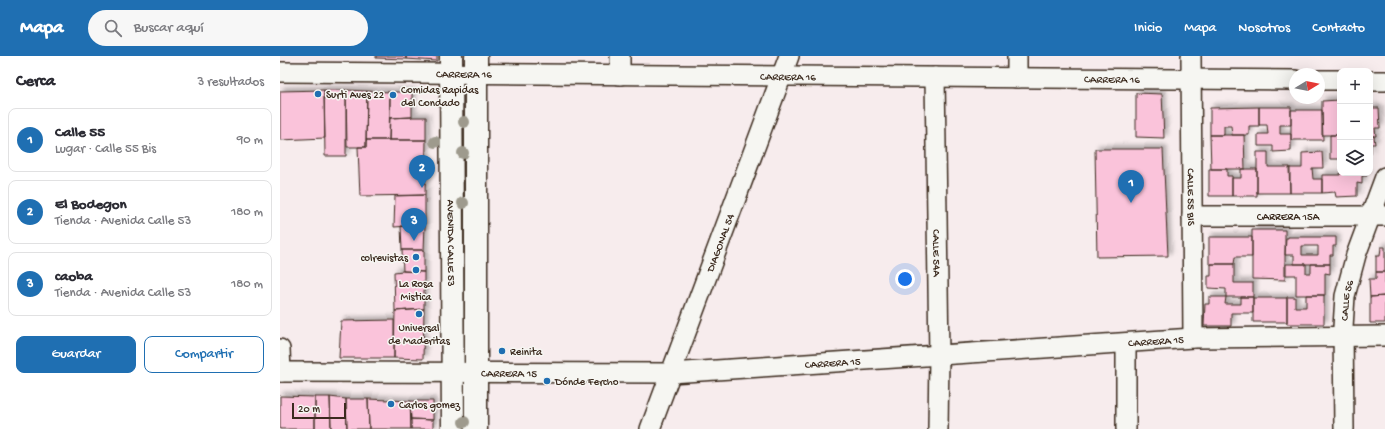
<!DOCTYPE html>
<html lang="es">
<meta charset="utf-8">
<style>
:root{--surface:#fff;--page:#f7f7f7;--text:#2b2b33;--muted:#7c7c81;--line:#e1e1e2;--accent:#1f6fb2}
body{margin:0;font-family:"Gochi Hand",sans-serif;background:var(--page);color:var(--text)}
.controls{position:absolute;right:12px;top:12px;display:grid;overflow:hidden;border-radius:8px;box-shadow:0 4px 16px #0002}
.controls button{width:36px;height:36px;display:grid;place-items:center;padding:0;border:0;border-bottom:1px solid var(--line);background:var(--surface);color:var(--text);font:20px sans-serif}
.compass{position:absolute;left:1009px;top:12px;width:36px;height:36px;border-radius:50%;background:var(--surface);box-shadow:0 4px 16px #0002;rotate:80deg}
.scale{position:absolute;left:12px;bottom:10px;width:54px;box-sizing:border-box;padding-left:4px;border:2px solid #3b2a1e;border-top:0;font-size:11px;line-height:14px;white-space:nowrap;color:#3b2a1e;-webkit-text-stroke:3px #f6f6f2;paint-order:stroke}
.you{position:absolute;left:625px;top:223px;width:14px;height:14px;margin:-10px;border:3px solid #fff;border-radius:50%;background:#1a73e8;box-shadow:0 0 0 6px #1a73e833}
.badge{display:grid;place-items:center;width:26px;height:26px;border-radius:50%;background:var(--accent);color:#fff;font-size:13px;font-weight:700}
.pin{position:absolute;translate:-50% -33px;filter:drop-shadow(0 1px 2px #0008)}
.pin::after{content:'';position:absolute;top:21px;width:14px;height:12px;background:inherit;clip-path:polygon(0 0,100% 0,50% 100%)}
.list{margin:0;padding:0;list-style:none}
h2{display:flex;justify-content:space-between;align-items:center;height:52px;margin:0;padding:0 16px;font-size:17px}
h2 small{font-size:13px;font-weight:400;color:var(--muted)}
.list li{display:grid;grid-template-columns:26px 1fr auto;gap:12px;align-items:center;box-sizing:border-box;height:64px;margin:0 8px 8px;padding:0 8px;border:1px solid var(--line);border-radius:8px}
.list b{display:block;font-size:15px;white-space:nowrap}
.list p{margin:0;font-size:13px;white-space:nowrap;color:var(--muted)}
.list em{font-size:13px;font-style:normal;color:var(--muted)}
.actions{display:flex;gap:8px;padding:12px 16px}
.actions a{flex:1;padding:9px 0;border:1px solid var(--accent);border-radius:8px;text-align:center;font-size:14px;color:var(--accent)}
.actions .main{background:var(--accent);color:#fff}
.icon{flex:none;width:22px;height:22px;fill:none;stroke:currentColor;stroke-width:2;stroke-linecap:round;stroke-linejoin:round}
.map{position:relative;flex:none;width:1105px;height:373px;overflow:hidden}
header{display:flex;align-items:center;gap:24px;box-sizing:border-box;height:56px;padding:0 20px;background:var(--accent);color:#fff}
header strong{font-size:19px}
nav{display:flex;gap:22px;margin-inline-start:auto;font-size:14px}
.search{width:280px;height:36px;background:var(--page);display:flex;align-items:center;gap:10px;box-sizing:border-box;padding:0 14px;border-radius:22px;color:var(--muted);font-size:15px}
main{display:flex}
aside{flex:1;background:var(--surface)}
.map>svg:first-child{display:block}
.building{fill:#fac3da;stroke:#3b2a1e;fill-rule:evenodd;filter:url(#shadow)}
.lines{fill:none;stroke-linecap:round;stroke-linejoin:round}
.minor-casing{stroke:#3b2a1e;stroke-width:22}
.major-casing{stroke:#3b2a1e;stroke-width:25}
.minor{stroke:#f6f6f2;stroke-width:19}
.major{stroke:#f6f6f2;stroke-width:22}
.tree{fill:#9e9a8d}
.poi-dot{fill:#1f6fb2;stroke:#f6f6f2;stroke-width:1.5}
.labels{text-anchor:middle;stroke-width:3;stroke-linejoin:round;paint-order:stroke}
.street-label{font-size:11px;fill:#3b2a1e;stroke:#f6f6f2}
.poi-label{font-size:11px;fill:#3b2a1e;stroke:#f6f6f2;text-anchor:start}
</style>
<header>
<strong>Mapa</strong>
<div class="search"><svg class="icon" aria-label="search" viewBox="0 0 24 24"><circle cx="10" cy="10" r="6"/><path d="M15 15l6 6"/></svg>Buscar aquí</div>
<nav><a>Inicio</a><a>Mapa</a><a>Nosotros</a><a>Contacto</a></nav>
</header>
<main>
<aside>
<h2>Cerca<small>3 resultados</small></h2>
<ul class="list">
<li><span class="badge">1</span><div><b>Calle 55</b><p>Lugar · Calle 55 Bis</p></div><em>90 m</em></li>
<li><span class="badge">2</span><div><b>El Bodegon</b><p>Tienda · Avenida Calle 53</p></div><em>180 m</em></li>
<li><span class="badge">3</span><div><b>caoba</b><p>Tienda · Avenida Calle 53</p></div><em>180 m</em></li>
</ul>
<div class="actions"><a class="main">Guardar</a><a>Compartir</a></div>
</aside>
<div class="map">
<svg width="1105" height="373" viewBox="0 0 1105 373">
<defs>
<filter id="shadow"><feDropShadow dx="3.5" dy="-3.5" stdDeviation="2" flood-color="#0004"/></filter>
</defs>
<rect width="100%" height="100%" fill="#f7eced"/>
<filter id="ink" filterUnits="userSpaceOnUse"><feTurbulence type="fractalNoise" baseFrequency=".025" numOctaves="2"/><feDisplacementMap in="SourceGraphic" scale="8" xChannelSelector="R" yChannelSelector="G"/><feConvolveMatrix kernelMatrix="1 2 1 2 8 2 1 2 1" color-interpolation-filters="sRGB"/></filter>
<g filter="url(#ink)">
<!-- building -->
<path class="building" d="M96,0H126V3L96,2Z
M126,0H157V5L126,3Z
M44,34L45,82L0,84V35Z
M44,34H66V100H45Z
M66,34L87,35L86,91H67Z
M87,35L110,36L109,84H86Z
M110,36H132V61L110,62Z
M856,37L882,38L884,82L856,81Z
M1060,44V79H1042V45Z
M979,51V70H969V79H952L951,70H944V79H930V52Z
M979,51H1011V69H1000V78H1011V95L993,96V90H978V78H988L987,69H979Z
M1090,52H1099L1100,72H1095L1096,80H1090Z
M1011,54H1042L1043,84H1011Z
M132,61H146V84H109L110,62Z
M930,79H964L965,113H931Z
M1050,79H1060V103H1050Z
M1090,80H1094L1095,88H1091V97H1090Z
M86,84H146L145,139L80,140L78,91H86Z
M815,93H883L888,200L817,201Z
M977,96H988V111H1010V137H977Z
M1042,96L1043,112H1032L1033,123H1042V137H1010L1009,112H1022V97Z
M929,113H947V120H952V140H929Z
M961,113H977V140H952V122H961Z
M1060,117H1087V120H1082V128L1077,127V140L1056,141L1055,136L1042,137V119H1060Z
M145,139V169L114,171L115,140Z
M145,169L144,194H122L121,170Z
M972,174H1005V224L972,223Z
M929,181H972V201H955L954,208H929Z
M1008,181H1056V190H1053V199H1050V208H1014V199H1005L1006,182H1008ZM1022,190H1038V199H1022Z
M1101,191H1105V216H1096V200H1100Z
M122,194H144V216L123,215Z
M931,208H954V227H973V241H946V233L928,232V220H931Z
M1006,208H1026V217H1031V208H1050V218L1045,217V239H1016V219H1006Z
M123,215L144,216V253L115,255L114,216Z
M1096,216H1105V240L1090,241L1089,223H1096Z
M1026,239H1044V268H1007V241H1015V251H1026Z
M1105,240V267H1090V241Z
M929,241H946L945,248H961V241H973V257H951V270H924L925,248H929Z
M973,242H1007V266H973Z
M144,253L143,303L114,302L115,255Z
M114,264V302H59L61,265Z
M0,340L35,341V373H0Z
M35,341H50L51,373H35Z
M50,341L66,343L67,373H51Z
M66,343H88L89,373H67Z
M88,343L130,345L131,373H89Z
M130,345H153V364L131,363Z
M131,363L153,364V373H131Z"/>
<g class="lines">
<!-- minor casing -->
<g class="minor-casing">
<g id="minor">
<path d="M340,0V19"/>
<path d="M737,0V22"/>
<path id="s1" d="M911,0L913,282"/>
<path id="s2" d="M0,16L1015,24"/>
<path id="s3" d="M655,21L659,300L658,373"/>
<path d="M1039,24H1060"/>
<path d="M1090,25H1105"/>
<path id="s4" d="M912,160H1105"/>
<path d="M0,293L1,316"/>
<path id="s5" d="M0,316L391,317L913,282L1105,280"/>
<path id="s6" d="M370,373L509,0"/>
<path d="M846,373V287"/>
<path id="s7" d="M1064,373L1063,271L1065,240L1076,199L1105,121"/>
</g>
</g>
<!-- major casing -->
<g class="major-casing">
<g id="major">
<path id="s8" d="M171,0L173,373"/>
<path d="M196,0V373"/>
</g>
</g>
<!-- minor -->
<use href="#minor" class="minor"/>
<!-- major -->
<use href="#major" class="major"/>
</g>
<!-- trees -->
<g class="tree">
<circle cx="184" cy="66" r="6"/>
<circle cx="155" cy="86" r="6"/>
<circle cx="183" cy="97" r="6"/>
<circle cx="183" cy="147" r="6"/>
<circle cx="184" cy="366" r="6"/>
</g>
</g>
<!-- markers -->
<g class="poi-dot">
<circle cx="38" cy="38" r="4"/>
<circle cx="113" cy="39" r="4"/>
<circle cx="136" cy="201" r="4"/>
<circle cx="136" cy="214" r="4"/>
<circle cx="139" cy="258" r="4"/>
<circle cx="222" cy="295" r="4"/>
<circle cx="267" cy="325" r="4"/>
<circle cx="111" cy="348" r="4"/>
</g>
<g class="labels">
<!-- street labels -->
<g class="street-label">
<text dy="4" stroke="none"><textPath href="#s2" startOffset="184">CARRERA 16</textPath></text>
<text dy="4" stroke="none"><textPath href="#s2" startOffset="508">CARRERA 16</textPath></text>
<text dy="4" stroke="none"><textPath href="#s2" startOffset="832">CARRERA 16</textPath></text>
<text dy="4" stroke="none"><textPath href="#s1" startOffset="141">CALLE 55 BIS</textPath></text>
<text dy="4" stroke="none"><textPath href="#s4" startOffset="96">CARRERA 15A</textPath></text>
<text dy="4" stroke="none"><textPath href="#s8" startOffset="187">AVENIDA CALLE 53</textPath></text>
<text dy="4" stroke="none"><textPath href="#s6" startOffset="199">DIAGONAL 54</textPath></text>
<text dy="4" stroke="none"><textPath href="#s3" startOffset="176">CALLE 54A</textPath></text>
<text dy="4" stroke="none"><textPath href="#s7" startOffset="129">CALLE 56</textPath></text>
<text dy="4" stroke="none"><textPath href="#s5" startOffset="877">CARRERA 15</textPath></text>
<text dy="4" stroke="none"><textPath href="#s5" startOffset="553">CARRERA 15</textPath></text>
<text dy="4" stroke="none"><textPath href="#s5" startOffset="229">CARRERA 15</textPath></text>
</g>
<!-- poi labels -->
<g class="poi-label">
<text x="121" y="37">Comidas Rapidas<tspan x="121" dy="13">del Condado</tspan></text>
<text x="46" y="42">Surti Aves 22</text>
<text x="128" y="205" text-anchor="end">colrevistas</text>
<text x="136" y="231" text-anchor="middle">La Rosa<tspan x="136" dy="13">Mistica</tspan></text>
<text x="139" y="275" text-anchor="middle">Universal<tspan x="139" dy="13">de Maderitas</tspan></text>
<text x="230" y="299">Reinita</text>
<text x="275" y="329">Dónde Fercho</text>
<text x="119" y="352">Carlos gomez</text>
</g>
</g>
</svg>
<div class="controls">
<button>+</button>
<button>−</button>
<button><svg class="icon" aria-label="layers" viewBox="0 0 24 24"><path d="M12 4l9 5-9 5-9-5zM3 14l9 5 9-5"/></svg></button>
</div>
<svg class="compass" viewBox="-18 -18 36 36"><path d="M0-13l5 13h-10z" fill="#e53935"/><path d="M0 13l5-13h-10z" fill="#7c7c81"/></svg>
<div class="scale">20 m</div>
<div class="you"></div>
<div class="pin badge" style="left:851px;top:147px">1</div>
<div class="pin badge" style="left:142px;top:132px">2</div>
<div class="pin badge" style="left:134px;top:185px">3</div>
</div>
</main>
